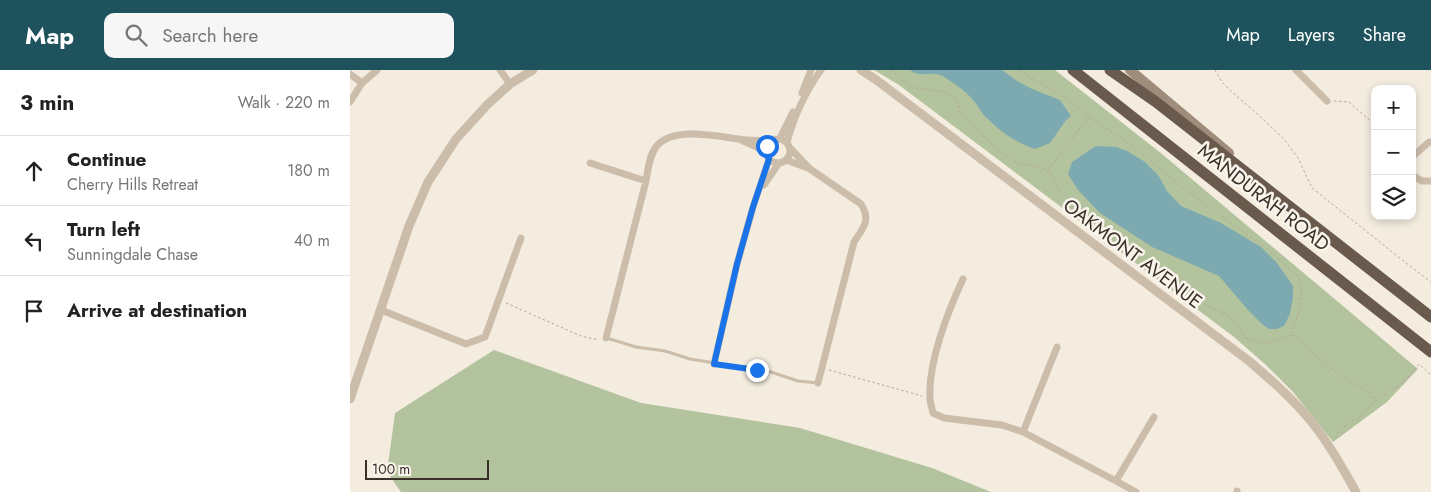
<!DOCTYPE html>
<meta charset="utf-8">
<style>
:root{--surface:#fff;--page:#f6f6f6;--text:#222;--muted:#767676;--line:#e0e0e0;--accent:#1e525c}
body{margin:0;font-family:Jost,sans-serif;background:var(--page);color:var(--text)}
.controls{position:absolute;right:15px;top:15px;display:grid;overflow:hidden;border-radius:10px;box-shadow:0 2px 8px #0003}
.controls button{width:45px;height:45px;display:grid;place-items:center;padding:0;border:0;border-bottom:1px solid var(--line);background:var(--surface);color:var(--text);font:25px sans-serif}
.scale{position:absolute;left:15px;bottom:12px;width:124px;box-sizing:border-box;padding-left:5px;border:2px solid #39302a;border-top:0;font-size:14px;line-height:18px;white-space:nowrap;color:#39302a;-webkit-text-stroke:4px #faf5ec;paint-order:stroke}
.stop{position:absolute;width:15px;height:15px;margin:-11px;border:4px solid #1a73e8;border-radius:50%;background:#fff}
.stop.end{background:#1a73e8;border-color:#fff;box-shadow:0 1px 5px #0008}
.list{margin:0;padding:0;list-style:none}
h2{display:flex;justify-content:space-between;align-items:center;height:65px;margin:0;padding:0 20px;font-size:21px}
h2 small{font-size:16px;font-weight:400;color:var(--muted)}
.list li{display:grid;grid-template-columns:32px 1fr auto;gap:15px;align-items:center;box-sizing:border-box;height:70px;padding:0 20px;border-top:1px solid var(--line)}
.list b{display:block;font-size:19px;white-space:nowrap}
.list p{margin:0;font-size:16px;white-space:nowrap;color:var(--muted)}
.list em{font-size:16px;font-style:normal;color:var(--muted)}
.icon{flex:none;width:28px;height:28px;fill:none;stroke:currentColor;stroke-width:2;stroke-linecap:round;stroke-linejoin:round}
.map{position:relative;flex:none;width:1081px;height:422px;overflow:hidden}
header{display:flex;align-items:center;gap:30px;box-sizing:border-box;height:70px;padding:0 25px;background:var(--accent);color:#fff}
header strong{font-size:24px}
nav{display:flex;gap:28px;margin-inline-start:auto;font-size:18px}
.search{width:350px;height:45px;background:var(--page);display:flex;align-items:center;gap:12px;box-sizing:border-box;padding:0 18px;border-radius:10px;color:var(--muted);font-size:19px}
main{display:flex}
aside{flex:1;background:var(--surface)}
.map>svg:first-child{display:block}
.green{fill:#b3c39e}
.water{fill:#7daab1}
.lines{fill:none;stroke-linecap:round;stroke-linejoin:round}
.path{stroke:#b8a794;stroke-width:1;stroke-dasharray:2.5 2.5;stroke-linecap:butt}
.service{stroke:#ccbdaa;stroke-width:3}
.minor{stroke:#ccbdaa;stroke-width:7}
.tertiary{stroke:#ccbdaa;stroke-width:9}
.secondary{stroke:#a08c7b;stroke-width:10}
.trunk{stroke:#6a5a4e;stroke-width:11}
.route{stroke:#1a73e8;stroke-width:6}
.labels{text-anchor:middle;stroke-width:5;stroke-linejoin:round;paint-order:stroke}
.street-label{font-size:19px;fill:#39302a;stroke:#faf5ec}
</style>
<header>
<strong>Map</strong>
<div class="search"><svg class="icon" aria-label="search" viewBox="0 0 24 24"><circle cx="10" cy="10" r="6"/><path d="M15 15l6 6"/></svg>Search here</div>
<nav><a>Map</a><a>Layers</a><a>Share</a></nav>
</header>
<main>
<aside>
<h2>3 min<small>Walk · 220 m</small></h2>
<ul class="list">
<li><svg class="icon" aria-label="ahead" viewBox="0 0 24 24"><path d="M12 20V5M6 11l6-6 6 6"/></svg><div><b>Continue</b><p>Cherry Hills Retreat</p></div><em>180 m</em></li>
<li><svg class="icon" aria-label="left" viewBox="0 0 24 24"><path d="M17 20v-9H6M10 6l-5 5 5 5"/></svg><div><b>Turn left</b><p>Sunningdale Chase</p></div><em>40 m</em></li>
<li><svg class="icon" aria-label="arrive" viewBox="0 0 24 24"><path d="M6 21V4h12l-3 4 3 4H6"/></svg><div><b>Arrive at destination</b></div></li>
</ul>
</aside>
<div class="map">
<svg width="1081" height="422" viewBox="0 0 1081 422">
<rect width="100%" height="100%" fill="#f3ecdf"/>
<!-- green -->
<path class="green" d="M524,0H705L812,84L1068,299L1037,332L983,372L943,322L916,295L884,267L549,15Z
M144,280L291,333L450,358L582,398L641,422H51L37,402L45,343Z"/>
<!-- water -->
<path class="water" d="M560,0H652L667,11L682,19L710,30L721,46L716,50L700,73L685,79C667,73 650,62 637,48C631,43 628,35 623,30C615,20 603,13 593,6C581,0 572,9 560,0Z
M746,76L766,77L777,81L795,92L808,105L817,121L831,136L871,153L911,177L927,193L943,216V227L940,244L934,256L927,259H919L912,254L898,240L869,206L802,177L750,143L728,120L718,104L722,92Z"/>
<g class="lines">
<!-- path -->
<path class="path" d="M541,0C548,6 555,13 563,17C584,24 605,13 610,43C626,58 644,79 662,90C672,96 687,94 696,100C706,107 705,121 717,126L750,156L767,168L774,177L781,182L802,195L810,201L832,208L840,216L851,232L863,239L874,244L882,249L897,269L906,272L919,273L941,265L945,266L966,286L999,312L1019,322L1025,331L1008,350H1003L988,362L987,367L984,368
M669,0L720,31L742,49L785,78L832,117L917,179L949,207L952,216L949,241L941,265
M865,0L872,12L884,24L904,41L934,69L948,88L962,118L1056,193L1081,212
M984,31L999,32L1025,55
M698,100L739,46
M156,233L231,266L244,269H249
M479,300L572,326
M1026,331L1041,320L1051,315L1069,294L1081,305"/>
<!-- service -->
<path class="service" d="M257,268L286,277L315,281L340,289L421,302L448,311L468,313"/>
<!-- minor -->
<path class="minor" d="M150,0L160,14
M946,0L977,31
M0,4L12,13
M452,23L461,0
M0,32L12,13L27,0
M430,68L443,42
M416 81a12 12 0 1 1 24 0a12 12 0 1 1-24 0Z
M393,71L416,81
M437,72C444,47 455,22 471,0
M441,79L460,99L511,134C521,150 514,157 504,172L468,313
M1062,87L1079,72H1081
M436,90L458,98
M240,93L296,111
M1062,105L1072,111H1081
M414,115L429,93
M613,209C598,241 578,292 580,328C580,333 582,338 583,343L594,348L652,355L673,362L766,411L786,422
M31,240L116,274L135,267L171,168
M256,268L296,111C298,100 299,86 306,77C322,56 366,66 388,69C399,71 409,70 420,71
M364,294L387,194L403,137L419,89
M673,362L707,277
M766,411L804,347
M887,422V421"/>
<!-- tertiary -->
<path class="tertiary" d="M511,0L525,9L899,291C920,309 942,328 960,350C978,372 992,397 1006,422
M0,329L59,156L78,112L106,69L137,35L160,14L183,0"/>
<!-- secondary -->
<path class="secondary" d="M780,0L879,83"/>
<!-- trunk -->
<path class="trunk" d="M723,0L1081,282
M760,0L806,32L1081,247"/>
</g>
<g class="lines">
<!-- route -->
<path class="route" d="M407,300L364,294L387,194L403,137L419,89L416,84L417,76"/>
</g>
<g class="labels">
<!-- street labels -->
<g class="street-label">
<text transform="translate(914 127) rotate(38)" y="7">MANDURAH ROAD</text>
<text transform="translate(783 183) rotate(37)" y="7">OAKMONT AVENUE</text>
</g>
</g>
</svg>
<div class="controls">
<button>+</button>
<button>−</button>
<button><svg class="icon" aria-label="layers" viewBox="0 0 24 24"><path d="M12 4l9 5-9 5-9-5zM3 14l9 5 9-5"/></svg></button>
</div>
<div class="scale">100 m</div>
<div class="stop" style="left:417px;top:76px"></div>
<div class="stop end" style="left:407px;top:300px"></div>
</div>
</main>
